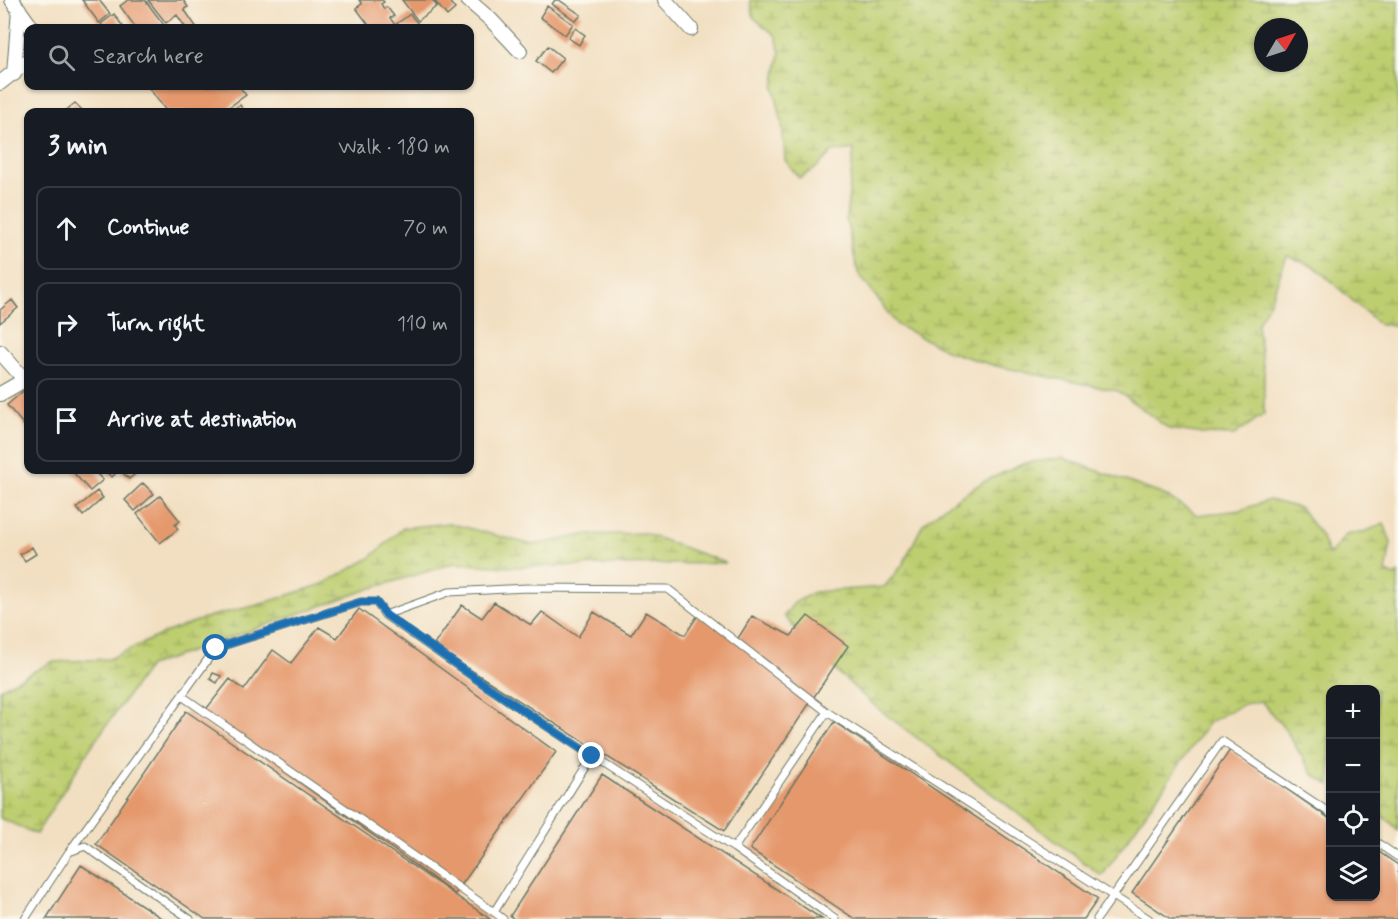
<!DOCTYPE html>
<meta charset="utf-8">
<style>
:root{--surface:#171b24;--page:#242831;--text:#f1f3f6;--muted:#9ea1a6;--line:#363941}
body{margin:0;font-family:Mynerve,sans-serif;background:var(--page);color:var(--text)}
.controls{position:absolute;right:18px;bottom:18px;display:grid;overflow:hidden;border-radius:12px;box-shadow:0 2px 4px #0004}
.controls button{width:54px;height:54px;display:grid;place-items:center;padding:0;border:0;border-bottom:2px solid var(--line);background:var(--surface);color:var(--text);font:30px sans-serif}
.compass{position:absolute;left:1254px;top:18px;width:54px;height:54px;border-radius:50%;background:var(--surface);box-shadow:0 2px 4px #0004;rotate:51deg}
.stop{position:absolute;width:18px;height:18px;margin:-14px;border:4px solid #1f6fb2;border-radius:50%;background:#fff}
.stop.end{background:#1f6fb2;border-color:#fff;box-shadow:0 2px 6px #0008}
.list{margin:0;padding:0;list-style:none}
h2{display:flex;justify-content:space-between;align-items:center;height:78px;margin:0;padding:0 24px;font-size:26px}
h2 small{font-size:20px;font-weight:400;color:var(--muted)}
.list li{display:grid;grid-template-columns:39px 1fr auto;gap:18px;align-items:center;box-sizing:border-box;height:84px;margin:0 12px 12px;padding:0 12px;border:2px solid var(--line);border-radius:12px}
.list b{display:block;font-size:22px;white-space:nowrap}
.list em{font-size:20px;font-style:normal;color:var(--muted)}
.icon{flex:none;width:33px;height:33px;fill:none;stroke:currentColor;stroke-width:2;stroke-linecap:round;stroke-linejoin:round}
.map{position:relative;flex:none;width:1398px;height:919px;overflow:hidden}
.search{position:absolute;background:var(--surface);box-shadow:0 2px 4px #0004;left:24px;top:24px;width:450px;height:66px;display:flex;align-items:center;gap:15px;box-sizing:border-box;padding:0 21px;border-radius:12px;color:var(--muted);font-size:22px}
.panel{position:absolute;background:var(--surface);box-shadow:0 2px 4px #0004;left:24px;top:108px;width:450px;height:366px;border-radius:12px}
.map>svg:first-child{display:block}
.wetland{fill:url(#wetland-marsh);stroke:#6e8652;stroke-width:1.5;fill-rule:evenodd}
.building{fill:#e5986c}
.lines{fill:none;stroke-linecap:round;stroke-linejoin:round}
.service-casing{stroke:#697665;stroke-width:9}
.minor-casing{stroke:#697665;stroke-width:16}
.service{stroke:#fff;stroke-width:7}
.minor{stroke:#fff;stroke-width:14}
.route{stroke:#1f6fb2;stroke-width:8}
</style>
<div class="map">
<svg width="1398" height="919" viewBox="0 0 1398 919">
<defs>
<pattern id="wetland-marsh" width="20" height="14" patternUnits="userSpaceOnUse" patternTransform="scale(1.5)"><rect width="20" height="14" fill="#bdce70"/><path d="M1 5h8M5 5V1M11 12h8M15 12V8" fill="none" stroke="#99a85d"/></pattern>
</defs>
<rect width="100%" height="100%" fill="#fbf7ec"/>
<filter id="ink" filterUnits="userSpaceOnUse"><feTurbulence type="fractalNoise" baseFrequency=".0167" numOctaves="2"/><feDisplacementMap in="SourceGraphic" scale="12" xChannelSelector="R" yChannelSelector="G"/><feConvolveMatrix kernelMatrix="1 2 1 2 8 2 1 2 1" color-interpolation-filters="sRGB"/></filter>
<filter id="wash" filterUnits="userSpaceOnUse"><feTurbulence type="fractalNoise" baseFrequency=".008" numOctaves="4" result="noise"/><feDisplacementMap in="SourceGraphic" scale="24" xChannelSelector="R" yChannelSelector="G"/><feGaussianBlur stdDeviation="1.35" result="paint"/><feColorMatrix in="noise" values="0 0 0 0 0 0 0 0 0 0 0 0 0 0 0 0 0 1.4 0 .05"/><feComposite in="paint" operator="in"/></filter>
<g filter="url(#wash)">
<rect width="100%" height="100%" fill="#f2dfc1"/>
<!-- wetland -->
<path class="wetland" d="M750,0H1398V325H1380L1315,267L1287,256L1270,302L1257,325L1264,372V414L1234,435L1203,434L1169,429L1118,391L996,366L950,352L897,325L858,273L846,219L854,149L832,152L816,168L799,178L785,160L782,123L774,87L780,53L776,36L754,18ZM1263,27H1299V63H1263Z
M1063,458L1164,495L1197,515L1241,510L1269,500L1300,508L1320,534L1329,555L1346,535L1367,531L1384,523L1391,543L1386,572L1395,576L1398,573V830L1388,820L1376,813V690H1330V785L1313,775L1285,729L1261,701L1244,704L1209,722L1102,876L877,708L820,656L784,616L794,603L814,592L884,587L903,564L923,524L945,506L983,482L1025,463Z
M449,523L533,545L583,535L644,533L726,563L505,567L455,563L372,588L149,666L90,748L36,834L0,818V689L52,662L109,659L167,632L211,616L258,605L323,584L370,558L403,528Z"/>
<g id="blocks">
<!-- building -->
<path class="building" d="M82,0H99L110,14L99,23Z
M128,0H145L164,25L159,28H136L120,6Z
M148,0H183L188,7L184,9L197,28H186L177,15L166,23Z
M359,0H382L384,2L381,4L384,9L387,7L394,16L390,18L395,25L410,14L421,28H371L356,8L362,4Z
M402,0H432L437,6L418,21Z
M434,0H448L455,9L447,16Z
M555,0H559L581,15L576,21L552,4Z
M547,6L573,24L565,35L540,17Z
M114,14L124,28H104L101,24Z
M575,28L585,35L579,45L568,38Z
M548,46L563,58L551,73L536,61Z
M150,86H239L246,95L222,112H167L148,87Z
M75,103L84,112H64Z
M240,105L245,112H234L233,110Z
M12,300L18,308L0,323V310Z
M28,387V430L7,405Z
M73,470H93L103,480L90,491L72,471Z
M104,470H119L112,477Z
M120,470H140L129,479Z
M143,483L154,494L135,511L125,500Z
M97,491L103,498L83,516L77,508Z
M160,496L180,521L175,525L178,529L160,543L137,514Z
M32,547L36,554L25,561L20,554Z
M494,602L531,625L542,612L578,637L594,612L631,635L646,612L685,635L698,615L737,640L752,616L791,636L808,616L848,646L724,831L433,646L462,605L482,618Z
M359,609L556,752L455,894L203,713L230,679L244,690L273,650L291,663L319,627L337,638Z
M213,673L221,676L217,683L210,679Z
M186,711L490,919H205L96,844Z
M834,722L1098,899L1084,919H855L750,849Z
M1230,750L1330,819V896H1376V850L1398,865V919H1171L1132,893Z
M602,775L822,919H514L510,916Z
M81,865L163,919H46Z"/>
</g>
</g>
<g filter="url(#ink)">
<use href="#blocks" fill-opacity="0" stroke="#697665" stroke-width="1.5"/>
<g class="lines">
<!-- service casing -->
<g class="service-casing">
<path id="service" d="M385,615L488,687L592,756
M182,696L494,912
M1376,842L1398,857
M734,848L827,712L1149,919
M69,852L216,648L361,602H376L385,615L449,592L528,588L668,589L827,712
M25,919L69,852L85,846L190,919
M503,919L494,912L592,756L734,848L835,919
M1097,919L1222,741L1330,813"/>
</g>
<!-- minor casing -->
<g class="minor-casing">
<path id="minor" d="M12,0L32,28
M468,0L491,20L520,51
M665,0L691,29
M14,74L19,9
M0,83L28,61
M0,352L25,380
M0,394L28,378"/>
</g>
<!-- service -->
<use href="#service" class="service"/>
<!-- minor -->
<use href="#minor" class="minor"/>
</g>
</g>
<g class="lines" filter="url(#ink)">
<!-- route -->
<path class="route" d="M216,648L361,602H376L386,615L488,687L592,756"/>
</g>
</svg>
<div class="controls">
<button>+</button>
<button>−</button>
<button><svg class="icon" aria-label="locate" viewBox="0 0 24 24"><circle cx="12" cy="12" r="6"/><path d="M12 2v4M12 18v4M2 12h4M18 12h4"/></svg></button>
<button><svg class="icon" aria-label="layers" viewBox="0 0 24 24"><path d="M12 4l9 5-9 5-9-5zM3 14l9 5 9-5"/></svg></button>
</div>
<svg class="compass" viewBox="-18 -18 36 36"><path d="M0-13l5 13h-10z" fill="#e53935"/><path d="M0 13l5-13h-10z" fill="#9ea1a6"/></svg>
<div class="stop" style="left:216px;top:648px"></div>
<div class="stop end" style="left:592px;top:756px"></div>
<div class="search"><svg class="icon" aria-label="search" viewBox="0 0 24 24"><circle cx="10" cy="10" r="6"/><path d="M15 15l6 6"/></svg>Search here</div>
<section class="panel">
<h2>3 min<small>Walk · 180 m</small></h2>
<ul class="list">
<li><svg class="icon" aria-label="ahead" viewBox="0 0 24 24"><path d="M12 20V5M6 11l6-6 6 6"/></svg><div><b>Continue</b></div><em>70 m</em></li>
<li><svg class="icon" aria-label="right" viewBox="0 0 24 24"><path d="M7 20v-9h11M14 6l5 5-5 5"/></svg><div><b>Turn right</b></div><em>110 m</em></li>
<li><svg class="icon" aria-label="arrive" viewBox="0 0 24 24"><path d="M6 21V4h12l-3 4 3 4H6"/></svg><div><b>Arrive at destination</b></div></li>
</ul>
</section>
</div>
